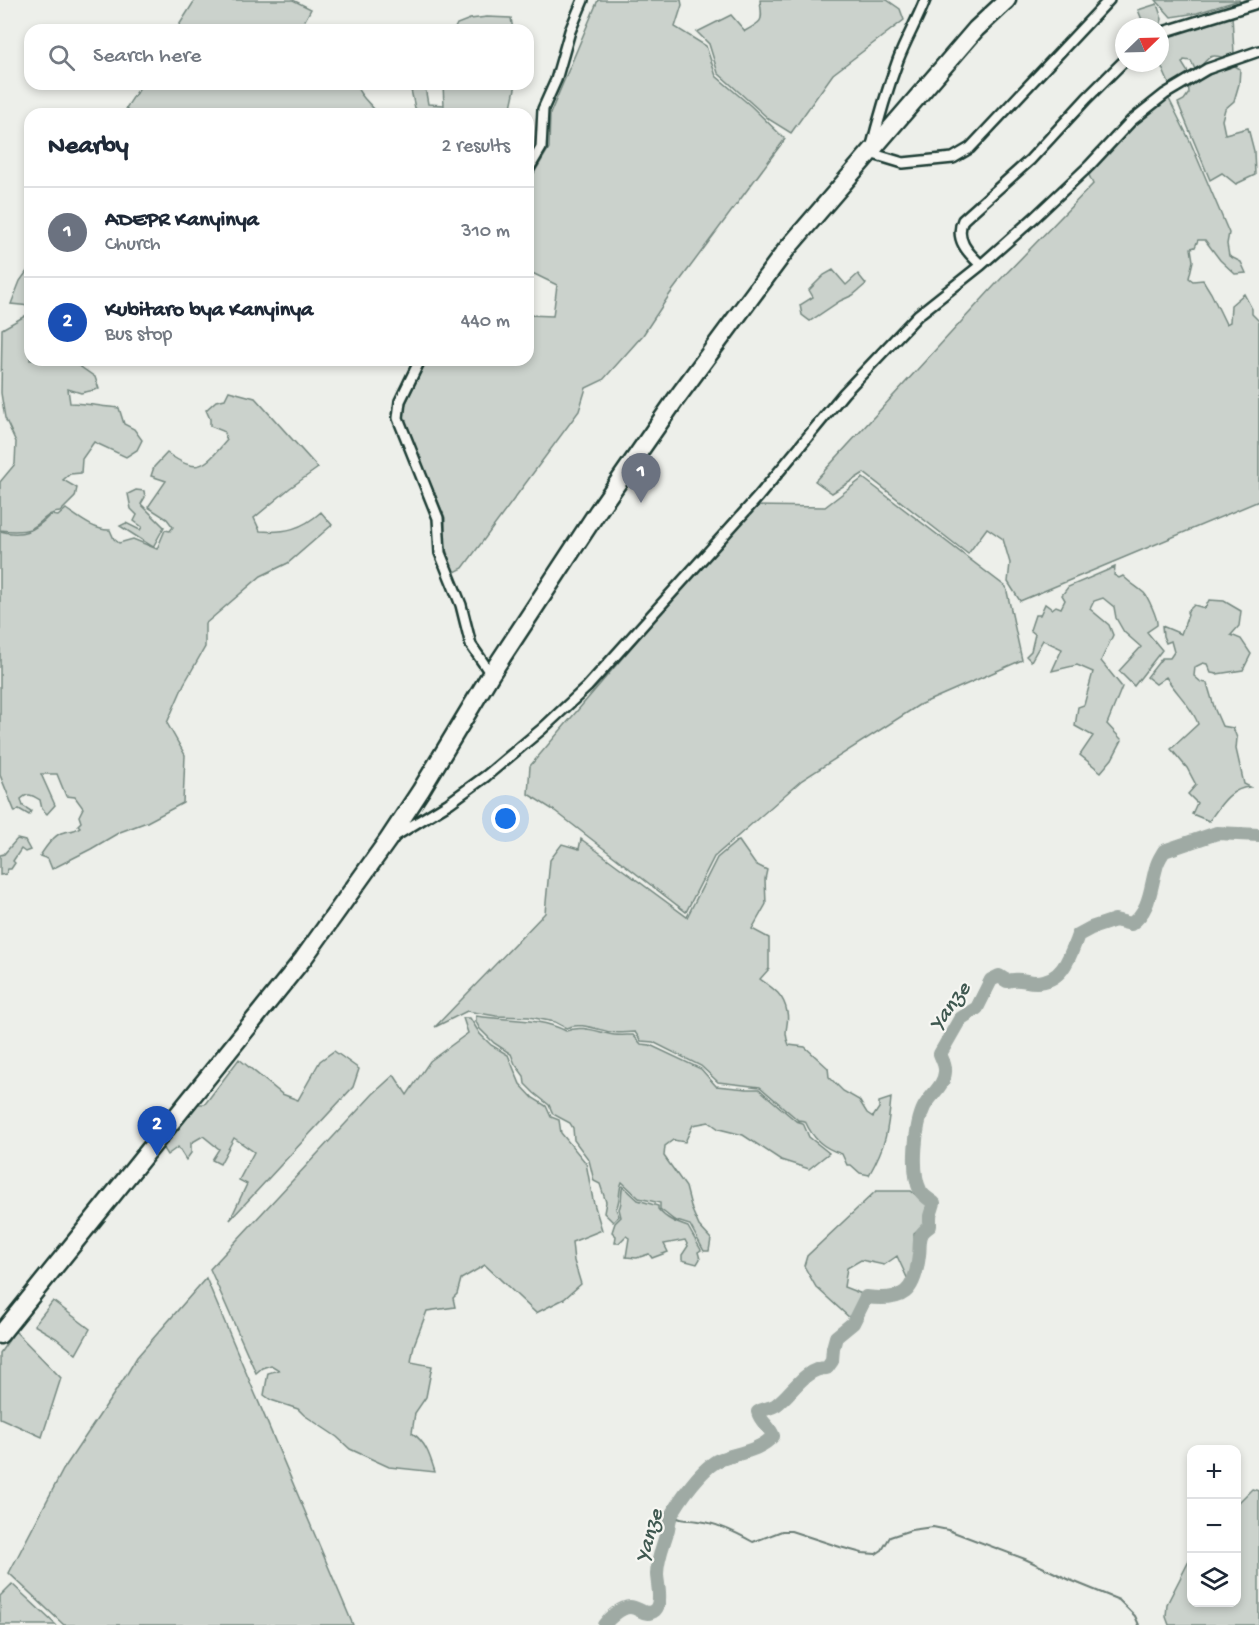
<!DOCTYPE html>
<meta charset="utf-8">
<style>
:root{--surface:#fff;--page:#f2f2f3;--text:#1f2937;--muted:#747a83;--line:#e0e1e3;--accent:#1a73e8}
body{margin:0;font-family:"Gochi Hand",sans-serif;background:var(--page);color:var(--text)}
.controls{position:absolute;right:18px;bottom:18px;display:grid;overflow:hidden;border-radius:12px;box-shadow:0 3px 9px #0003}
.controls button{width:54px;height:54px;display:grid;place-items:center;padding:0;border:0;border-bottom:2px solid var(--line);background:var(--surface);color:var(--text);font:30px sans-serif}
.compass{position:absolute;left:1115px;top:18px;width:54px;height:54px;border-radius:50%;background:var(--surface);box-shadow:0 3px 9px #0003;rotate:67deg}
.you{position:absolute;left:506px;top:819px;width:21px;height:21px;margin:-15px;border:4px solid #fff;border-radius:50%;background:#1a73e8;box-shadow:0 0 0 9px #1a73e833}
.badge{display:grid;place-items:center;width:39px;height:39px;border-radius:50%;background:var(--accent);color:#fff;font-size:20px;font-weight:700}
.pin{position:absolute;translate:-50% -50px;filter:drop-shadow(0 2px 3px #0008)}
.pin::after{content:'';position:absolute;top:32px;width:21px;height:18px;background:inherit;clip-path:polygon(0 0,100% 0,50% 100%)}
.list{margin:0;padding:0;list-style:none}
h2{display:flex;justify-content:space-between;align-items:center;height:78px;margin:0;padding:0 24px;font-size:26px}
h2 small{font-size:20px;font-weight:400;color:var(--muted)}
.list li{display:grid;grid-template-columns:39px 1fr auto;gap:18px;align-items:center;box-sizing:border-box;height:90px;padding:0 24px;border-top:2px solid var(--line)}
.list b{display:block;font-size:22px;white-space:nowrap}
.list p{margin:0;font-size:20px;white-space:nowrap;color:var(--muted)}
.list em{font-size:20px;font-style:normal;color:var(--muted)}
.icon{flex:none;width:33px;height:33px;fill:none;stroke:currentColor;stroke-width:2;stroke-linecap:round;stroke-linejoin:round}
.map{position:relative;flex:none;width:1259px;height:1625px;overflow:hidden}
.search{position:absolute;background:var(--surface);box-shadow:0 3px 9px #0003;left:24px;top:24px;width:510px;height:66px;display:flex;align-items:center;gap:15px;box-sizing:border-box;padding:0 21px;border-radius:18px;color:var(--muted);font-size:22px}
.panel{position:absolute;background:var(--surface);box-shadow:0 3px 9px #0003;left:24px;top:108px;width:510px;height:258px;border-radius:18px}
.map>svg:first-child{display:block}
.green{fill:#cbd2cc;stroke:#758880;stroke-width:1.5}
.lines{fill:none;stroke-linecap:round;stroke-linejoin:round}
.stream{stroke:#6c7e77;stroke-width:2}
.river{stroke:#9faaa4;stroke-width:14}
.street-casing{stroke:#1f3d34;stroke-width:14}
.highway-casing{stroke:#1f3d34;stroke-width:21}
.street{stroke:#f6f6f2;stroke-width:9}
.highway{stroke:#f6f6f2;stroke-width:16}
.labels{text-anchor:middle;stroke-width:4.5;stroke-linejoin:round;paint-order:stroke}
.water-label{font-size:22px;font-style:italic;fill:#3f5850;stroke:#f6f6f2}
</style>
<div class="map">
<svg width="1259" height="1625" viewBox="0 0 1259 1625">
<rect width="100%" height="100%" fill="#edefea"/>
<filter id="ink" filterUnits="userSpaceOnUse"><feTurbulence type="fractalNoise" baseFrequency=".0167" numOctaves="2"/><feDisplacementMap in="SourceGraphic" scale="12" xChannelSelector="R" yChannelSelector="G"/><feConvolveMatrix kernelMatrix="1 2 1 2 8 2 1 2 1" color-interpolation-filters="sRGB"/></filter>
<g filter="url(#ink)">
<!-- green -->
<path class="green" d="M195,0H293L311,9L304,22L320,30H176Z
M598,0H681L682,5L675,27L706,46L716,76L751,106L785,139L670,294L643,335L603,380L586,388L579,411L463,568L453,573L444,542L445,518L401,413L427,360H528V315L553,316L557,285L528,271V183L549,148L550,114Z
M760,0H887L900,9L904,20L833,74L791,133L770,120L718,73L709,44L697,32L731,15L745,31C765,20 762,21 760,0Z
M1156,0H1240L1197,13L1171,17Z
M1157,4L1162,19L1160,27H1145L1138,10Z
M1232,14L1234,54L1225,58C1206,52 1209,60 1196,71L1191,61L1184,60L1182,63L1189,74L1170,86L1160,63V36Z
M487,17L511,18L513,30H454L457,24L470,19Z
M1232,64L1240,69L1239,84L1234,101L1225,109L1222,120L1225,134L1248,128L1254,151L1255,175L1236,184L1222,173L1210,180L1178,103L1184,100L1189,93L1188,82L1192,79H1201Z
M142,84H359L357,87C361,98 371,104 378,114H133L126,108Z
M413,84L425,87L428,104L444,105L443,84H516L511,107L516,114H444V106L443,114H423L415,108L411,90Z
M1169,99L1190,141L1229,233L1227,244L1229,256L1241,262L1246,273L1235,274L1220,260L1205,240H1198L1195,247L1191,248L1193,261L1189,278L1193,281L1203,280L1211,293L1226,324L1230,322L1231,305L1244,294L1252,309V314L1259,321V501L1020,601L1008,582L1010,563L1003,539L987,528L968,554L864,473L832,493L815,481L995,285L1093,184L1089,175C1108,151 1140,107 1169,99Z
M30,267V306L11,304L20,281Z
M833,270L846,285L858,274L866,284L853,295L840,301L810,321L802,315L800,305L813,297L809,290L824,275Z
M30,313V360H80L78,365L95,377L99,389L81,393L68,389L70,403C87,403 102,407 119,408L124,424L134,429L142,440L137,450L126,457L94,442L82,459L81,473L70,474L63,480L77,488L75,497L60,512C46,512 42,524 30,529C21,532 9,531 0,530V482L15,464L16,442L5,418L1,393L2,329Z
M229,391L255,398L318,468L290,488L254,518L260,531C285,533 302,529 321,512L332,525L288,563L261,576L205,624V647L184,684L167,723L185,755L183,803L147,822L120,832L91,849L52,869L48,859L40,856C45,848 52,837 61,833C69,830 72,833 80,827L78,825L81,822L79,816L83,808L75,797L66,796L57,774H41L55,805L47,814L42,809L40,800C32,795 28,792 21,799L23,806L31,811L29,815L19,809L15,812L0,775V531C22,537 35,531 50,515L58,516L66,509C78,517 95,531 110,530L114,539L119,543L133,539L157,549L165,530L170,531L173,527L167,519L148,507L166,481L151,476L154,467L167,453C199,475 204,467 227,440L223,431L210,426V419L206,410L216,401L225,399Z
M863,478L1006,587L1022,660L919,705L802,780L714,857L686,912L555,811L528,794L530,766L752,506L825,507Z
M136,490L144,491L145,497L141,504L164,527L153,547L120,526L126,523L140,530L142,527L134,521L137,515L131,509L128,494Z
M1115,567L1114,575L1119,578L1123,576C1130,583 1137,587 1144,593C1148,597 1158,619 1157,625L1147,632L1162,650L1134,686L1119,671L1141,647L1124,632L1116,618L1114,607L1103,598L1094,601L1090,609L1109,625L1113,635L1101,661L1122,687L1107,724L1122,740L1112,759L1101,772L1080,755L1093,736L1075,726L1078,707L1084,705L1093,672L1077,665L1052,671L1062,649L1043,640L1031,661L1026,656L1031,651L1035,634L1030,630L1035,615H1040L1045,604L1052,609L1056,606L1061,608L1065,600L1062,595L1068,587Z
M1209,600L1224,601L1241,611L1239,626L1231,635L1241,639L1251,654L1243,670L1217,674L1211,673L1207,664L1203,663L1195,667L1194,676L1201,682L1207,683L1215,710L1222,726L1233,728L1237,738L1236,749L1244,784L1250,787C1230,788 1220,806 1209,821L1192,814L1197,803L1188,794L1196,785L1187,768L1171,749L1198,724C1193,708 1176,693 1166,677L1156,684L1147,677L1162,658H1170L1174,652L1171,641L1166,643L1163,636L1162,626L1181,634L1188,615L1187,612L1194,605L1205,608Z
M17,839L25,841L30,850L25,852L21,849L13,861L15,863L11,869H8L6,874L0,875V855L4,854Z
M581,839L687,917L717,858L736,842L739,841L755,864L767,870L765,879L766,904L752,929L769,938V969L760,979C773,988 784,995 787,1012C790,1025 782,1029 789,1045L805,1047L828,1068L829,1077L843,1091L859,1100L867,1113L873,1117L879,1108V1102L891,1098C888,1131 886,1145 869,1175L860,1173L851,1165H847L842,1154C823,1148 813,1139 805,1121L798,1120L760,1087L718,1082L701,1066L653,1042L641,1041L635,1032C627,1032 617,1034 610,1032C595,1029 580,1022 566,1028L555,1022L529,1017L496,1016L467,1011L435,1027L545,913L550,860L562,844L579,849Z
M476,1016C506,1021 539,1017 566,1031C580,1025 595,1031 609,1034C616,1036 625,1035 633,1035L641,1044L650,1045L701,1069L716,1086L747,1089H759L796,1121L803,1123L809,1137L829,1153L809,1169L781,1160L743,1135L719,1129L709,1122L693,1125L685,1142L673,1140L665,1146L664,1156L686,1187L692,1210L699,1226L711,1239L709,1251H704L690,1225L674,1220L660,1209V1203L639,1198L622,1182C618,1191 621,1200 616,1209L619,1216L613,1222L604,1213L606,1202L600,1184L594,1181L589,1160L574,1140L573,1128L570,1123L553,1114L549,1105L534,1093L525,1084L524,1076L515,1064L511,1054L494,1043L480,1029L476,1022Z
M463,1018H470L480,1034L491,1045L508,1055L520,1084L533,1098L546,1106L551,1117L559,1120L561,1133L586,1163L593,1200L602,1230L572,1242L574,1261L581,1284L564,1299L536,1313L485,1265L461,1279L457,1294L453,1298L455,1307L427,1311L414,1345L411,1362L432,1366L426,1397L415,1413L412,1433C426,1442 430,1456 435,1472L389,1467L350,1449L337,1437L304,1415L298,1409L271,1400L264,1395L268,1373L279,1370L271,1365L262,1368L256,1373L210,1269L373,1094L394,1075L407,1095L430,1061L468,1033Z
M334,1051L359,1069L353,1087L230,1220L247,1184L239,1180L254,1152L234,1138L220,1164L212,1160L219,1149L203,1136L191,1143V1153L186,1160L178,1147L167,1155L160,1144L195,1104H205L239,1059L282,1094L298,1100L320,1061Z
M623,1186L638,1200L658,1206V1209C666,1219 676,1223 688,1227L701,1250L698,1252L700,1259L697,1264L682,1260V1255L688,1246L685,1240L664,1244L668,1252L652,1258L649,1254L637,1258L626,1257L629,1238L626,1236L619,1243H615L616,1236L612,1232L615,1223L621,1217L619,1209C623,1201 620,1194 623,1186Z
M876,1191H911L927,1204L924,1224L914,1233L915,1255L909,1282L897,1256L884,1265L861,1260L847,1268L844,1287L862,1294L851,1319L816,1287L804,1266L807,1256Z
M206,1278L353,1625H64L9,1573L63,1470L127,1374L137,1357Z
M53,1301L90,1329L76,1354L56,1338L34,1325Z
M15,1331L61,1378L42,1437L0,1418V1353Z
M1252,1489L1259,1491V1625H1169L1166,1617L1167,1604L1191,1557L1192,1602H1236L1237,1504Z
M12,1584L56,1625H0V1596Z"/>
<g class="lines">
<!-- stream -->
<path class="stream" d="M671,1515C685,1522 685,1519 699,1521C717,1523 737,1533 753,1542L782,1531H791L840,1547L862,1553L876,1554L882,1550L890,1537L911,1530L933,1527L948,1530L1025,1559L1070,1580L1119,1600L1135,1616L1139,1625"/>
<!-- river -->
<path class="river" d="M604,1625C609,1618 621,1607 630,1607C639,1607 645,1618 655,1610C663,1602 657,1583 657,1574C657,1559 664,1543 668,1529C669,1524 669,1520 671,1516C679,1500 703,1467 719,1460C737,1453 760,1451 773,1436C770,1426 760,1422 758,1412C764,1408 770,1409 776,1405C793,1393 804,1368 827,1368L832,1361L833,1348L836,1337L853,1323L866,1297C904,1302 915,1292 919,1255C920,1249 919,1242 921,1236C922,1232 926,1229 930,1226V1216L934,1203C930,1200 922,1195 920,1190C911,1172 915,1125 924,1107C931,1094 944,1086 945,1072C946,1066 942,1059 940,1054L960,1019L977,1008L991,980L999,976L1007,981C1020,977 1024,982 1036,982C1063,982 1070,956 1078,935L1091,928L1115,920L1131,924C1150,911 1150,889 1156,868C1157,862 1161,856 1164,851L1217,833L1259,835"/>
<!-- street casing -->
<g class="street-casing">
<path id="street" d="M925,0C917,21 906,39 898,60C887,90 878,121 870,153L903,163L953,158L970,148L1109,0
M1160,33L1254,4L1259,1
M528,170L541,148L543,109L556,80L570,31L583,0
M981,265C968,253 954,239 963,220L1030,160L1087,98L1124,61
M420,360L400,401L398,418L438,518L440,553L461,605L471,645L491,674
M395,836L449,803L486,776L542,729L587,687L758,497L844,393L918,315L981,265L1035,217L1089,166L1131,121L1165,94L1207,69L1259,51"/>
</g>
<!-- highway casing -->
<g class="highway-casing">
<path id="highway" d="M0,1335L303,959L388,840L421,790L491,674L598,511L676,399L786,250L976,29L1007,0"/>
</g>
<!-- street -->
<use href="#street" class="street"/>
<!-- highway -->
<use href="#highway" class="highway"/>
</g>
</g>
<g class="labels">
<!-- water labels -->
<g class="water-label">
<text transform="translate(948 1005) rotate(-54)" y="8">Yanze</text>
<text transform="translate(647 1535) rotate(-74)" y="8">Yanze</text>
</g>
</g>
</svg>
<div class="controls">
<button>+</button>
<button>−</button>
<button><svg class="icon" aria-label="layers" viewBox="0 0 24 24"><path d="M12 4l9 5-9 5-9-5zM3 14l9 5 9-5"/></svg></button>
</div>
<svg class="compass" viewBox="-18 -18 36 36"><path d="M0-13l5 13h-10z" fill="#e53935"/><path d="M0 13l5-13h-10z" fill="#747a83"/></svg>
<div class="you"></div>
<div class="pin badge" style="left:641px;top:503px;background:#6b7280">1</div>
<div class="pin badge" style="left:157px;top:1156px;background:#1a4fb4">2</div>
<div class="search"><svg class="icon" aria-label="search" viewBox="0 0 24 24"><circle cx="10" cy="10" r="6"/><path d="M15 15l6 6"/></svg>Search here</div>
<section class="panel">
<h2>Nearby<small>2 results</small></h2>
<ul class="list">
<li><span class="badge" style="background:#6b7280">1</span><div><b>ADEPR Kanyinya</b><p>Church</p></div><em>310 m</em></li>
<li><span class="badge" style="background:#1a4fb4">2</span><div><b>Kubitaro bya Kanyinya</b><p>Bus stop</p></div><em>440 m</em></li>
</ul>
</section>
</div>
